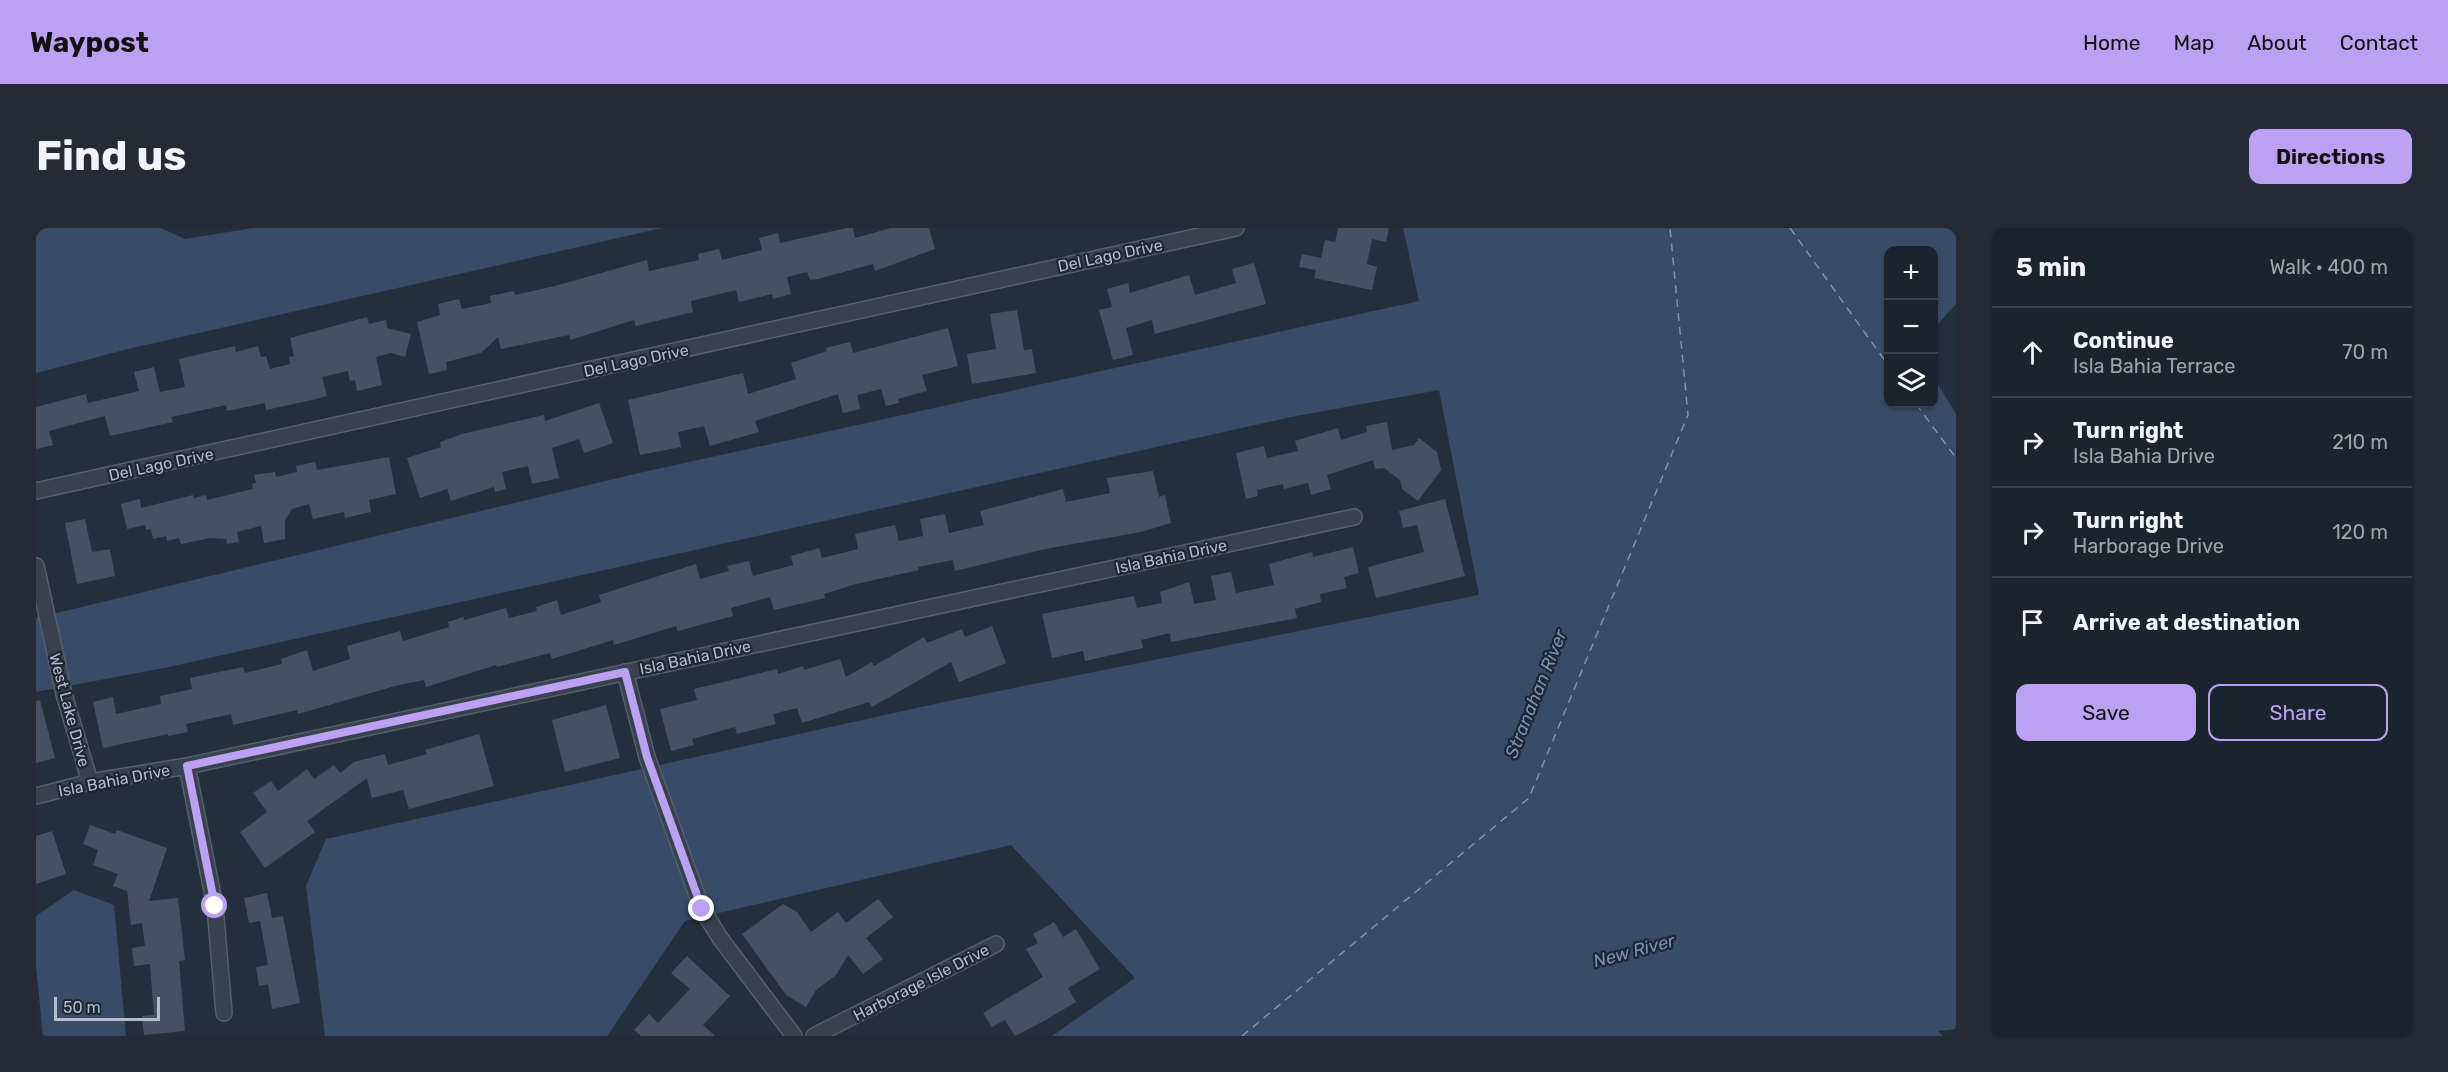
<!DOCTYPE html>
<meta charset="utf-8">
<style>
:root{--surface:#1b232e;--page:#242b36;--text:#f1f3f6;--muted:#a0a4aa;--line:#39404a;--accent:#bca0f2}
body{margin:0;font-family:Rubik,sans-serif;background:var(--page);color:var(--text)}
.controls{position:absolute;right:18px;top:18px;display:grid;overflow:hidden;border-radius:12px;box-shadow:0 2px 4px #0004}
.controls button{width:54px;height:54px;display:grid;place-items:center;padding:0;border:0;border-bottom:2px solid var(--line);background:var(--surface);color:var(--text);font:30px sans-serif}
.scale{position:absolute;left:18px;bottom:15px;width:106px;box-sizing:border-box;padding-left:6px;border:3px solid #b4bcc9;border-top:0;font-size:16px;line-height:21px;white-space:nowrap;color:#b4bcc9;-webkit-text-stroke:4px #1d2633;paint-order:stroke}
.stop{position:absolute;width:18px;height:18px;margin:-14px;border:4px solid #bca0f2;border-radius:50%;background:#fff}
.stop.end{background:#bca0f2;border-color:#fff;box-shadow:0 2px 6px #0008}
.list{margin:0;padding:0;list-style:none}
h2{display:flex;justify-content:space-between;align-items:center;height:78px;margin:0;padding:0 24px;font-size:26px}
h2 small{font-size:20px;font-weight:400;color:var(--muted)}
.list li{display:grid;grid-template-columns:39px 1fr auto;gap:18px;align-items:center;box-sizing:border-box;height:90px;padding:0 24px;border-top:2px solid var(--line)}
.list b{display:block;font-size:22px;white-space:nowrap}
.list p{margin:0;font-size:20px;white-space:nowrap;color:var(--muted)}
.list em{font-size:20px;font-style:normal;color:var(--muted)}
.actions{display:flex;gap:12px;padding:18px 24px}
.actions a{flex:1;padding:14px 0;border:2px solid var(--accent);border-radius:12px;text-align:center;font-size:21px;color:var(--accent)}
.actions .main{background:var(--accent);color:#111}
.icon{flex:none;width:33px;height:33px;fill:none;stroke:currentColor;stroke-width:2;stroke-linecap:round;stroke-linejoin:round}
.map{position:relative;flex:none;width:1920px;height:808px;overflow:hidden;border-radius:12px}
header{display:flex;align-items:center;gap:36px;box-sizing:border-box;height:84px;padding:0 30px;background:var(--accent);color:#111}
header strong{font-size:28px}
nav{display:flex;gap:33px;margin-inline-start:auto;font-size:21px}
.intro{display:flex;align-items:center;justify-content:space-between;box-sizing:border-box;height:144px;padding:0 36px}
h1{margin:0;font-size:42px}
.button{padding:15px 27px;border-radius:12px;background:var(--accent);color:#111;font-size:21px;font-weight:700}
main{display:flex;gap:36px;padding:0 36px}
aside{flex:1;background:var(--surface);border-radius:12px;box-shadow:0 2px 4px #0004}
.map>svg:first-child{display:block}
.water{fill:#394c67}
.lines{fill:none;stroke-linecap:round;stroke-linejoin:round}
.ferry{stroke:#7c92b1;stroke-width:1.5;stroke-dasharray:8 6;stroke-linecap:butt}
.building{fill:#455162}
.street-casing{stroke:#565f6c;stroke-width:18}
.street{stroke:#38414e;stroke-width:15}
.route{stroke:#bca0f2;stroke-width:8}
.labels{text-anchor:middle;stroke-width:4.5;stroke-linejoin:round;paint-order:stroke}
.street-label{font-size:16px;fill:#b4bcc9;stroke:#1d2633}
.water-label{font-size:18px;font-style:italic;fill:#7c92b1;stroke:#1d2633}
</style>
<header>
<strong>Waypost</strong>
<nav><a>Home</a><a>Map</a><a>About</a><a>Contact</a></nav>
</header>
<div class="intro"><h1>Find us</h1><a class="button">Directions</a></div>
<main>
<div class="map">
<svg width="1920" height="808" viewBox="0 0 1920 808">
<rect width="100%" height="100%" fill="#242f3e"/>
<!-- water -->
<path class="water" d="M0,0H125L149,11L217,0H626L92,121L0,145Z
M1367,0H1920V76L1898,100V22H1852V176H1898V150L1920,186V801L1902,803L1907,808H1016L1099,750L975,617L649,693L571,808H289L270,658L290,611L908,474L1443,367L1403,162L1255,189L133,439L0,464V390L603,245L1383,73Z
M38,662L78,677L90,808H7L0,738V688Z"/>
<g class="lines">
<!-- ferry -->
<path class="ferry" d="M1754,0L1852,137
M1880,176L1920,230
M1206,808L1493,570L1652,187L1634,0"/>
</g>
<!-- building -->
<path class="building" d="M811,0H817L819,10L855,0H893L899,21L839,43L837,36L782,51L774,52L771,44L751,49L755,66L737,71L736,66L703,74L700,62L655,73L657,84L600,98L598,92L534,112L533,107L465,121L462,109L445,125L410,134L411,142L393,146L381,94L404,87L402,76L423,71L426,81L455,75L454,68L478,63L479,67L519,58L611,32L613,43L663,32L662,26L683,21L686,32L726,22L723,10L742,5L744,15Z
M1302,0H1353L1350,14L1336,11L1331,36L1341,39L1336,62L1278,50L1280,42L1263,39L1266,26L1285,30L1289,12L1299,14Z
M1218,35L1230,76L1119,106L1116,92L1090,100L1097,127L1077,132L1063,82L1076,79L1071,61L1092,55L1094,65L1153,47L1159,67L1200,55L1196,41Z
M981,82L988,122L996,121L1000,145L936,156L931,126L960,121L954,86Z
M331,89L333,96L350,92L351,100L375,106L369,129L355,125L340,129L346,157L321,163L319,152L314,153L312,143L286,149L291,168L276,172L230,182L229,175L191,183L190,177L135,189L137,194L74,208L69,188L13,203L17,217L0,221V179L50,166L52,175L103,163L98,144L118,139L124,164L149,159L143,131L199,118L200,124L222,118L225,129L230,128L234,141L254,136L253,129L258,128L254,110Z
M912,100L922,138L886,147L891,163L862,171L863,175L850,178L845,161L821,167L824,181L807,185L802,166L719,193L723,204L674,218L668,198L642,204L645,219L604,227L592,172L707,145L712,166L760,151L755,135L791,123L790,120L814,114L817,125Z
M563,175L577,215L548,225L543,211L516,220L523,250L496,256L492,238L466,244L470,261L459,264L458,259L415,273L411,261L384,270L371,230L405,219L404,214L426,206L508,187L509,193Z
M1351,194L1356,222L1378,217L1383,210L1401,224L1405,242L1382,273L1366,261L1364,252L1348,240L1339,241L1337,232L1291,247L1295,261L1275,267L1272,255L1248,261L1247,256L1221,262L1222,268L1210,271L1200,225L1228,218L1231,230L1262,223L1259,213L1302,200L1305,212L1331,204L1330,198Z
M353,229L360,266L333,272L335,284L309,290L308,284L277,291L273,276L256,281L249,292V311L228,315L225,298L201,304L203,314L191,316L190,311L174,310L145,316L143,310L131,313L130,308L117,311L115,301L110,302L109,297L91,301L85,276L104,271L105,280L157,267L158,270L170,267L171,272L217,261L216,256L220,255L218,247L239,244L240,249L261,244L260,238L279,234L281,242Z
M1117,243L1123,269L1129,267L1135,295L1105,304L1009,321L919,343L917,332L882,339L883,342L820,356L788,366L789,370L738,382L734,369L695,380L697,388L642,403L640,398L578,417L577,412L516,431L514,425L461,439L460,437L390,459L388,452L359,458L262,486L261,482L197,497L195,486L150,496L152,504L132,508V506L67,520L57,474L77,469L80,486L125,476L124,468L156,461L154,450L207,439L209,445L246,436L245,431L271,422L277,443L314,431L311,418L364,403L367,413L413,399L412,394L427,389L428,392L470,380L473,390L501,383L500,379L521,372L525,387L565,374L563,367L660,336L664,351L693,343L691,338L713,333L717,348L757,337L755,328L783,320L786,330L822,321L819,306L859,297L863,313L887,308L884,291L909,286L913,305L948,297L944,283L1027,261L1030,274L1074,265L1071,250Z
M1409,271L1429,348L1340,370L1332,339L1388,324L1381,297L1367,300L1363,283Z
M49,291L56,324L74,321L79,348L41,356L29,295Z
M1317,319L1323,345L1308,349L1311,360L1284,366L1285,374L1259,381L1261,390L1135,414L1134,405L1105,412L1107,420L1049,433L1047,423L1016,430L1006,386L1098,368L1101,380L1126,375L1124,364L1153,354L1158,376L1180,372L1175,348L1195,344L1200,365L1238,357L1233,336L1276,324L1277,329Z
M956,398L970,435L923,454L915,434L836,479L833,474L766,495L761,480L737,486L740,496L701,506L699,499L656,511L658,517L635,523L624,481L661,472L658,461L741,441L742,446L767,438L768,442L804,431L810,449L836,434L838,438L888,409L891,415L926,401L929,409Z
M4,472L19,530L0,535V473Z
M570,477L584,530L529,544L516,492Z
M443,506L458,558L373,581L367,562L336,570L331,550L271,593L279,604L229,640L204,604L231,584L217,565L235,553L242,563L271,541L278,551L298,537L304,545L318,534L349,526L352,537L391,526L389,522Z
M54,597L79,606L81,602L131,620L113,673L142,670L149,732L143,733L149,803L108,807L106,788L118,787L114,736L98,738L96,720L109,718L106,695L95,697L91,663L77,658L82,646L57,637L62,622L47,616Z
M16,603L30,646L0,656V608Z
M231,665L236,690L247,688L264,775L236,781L232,756L223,758L220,739L232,737L224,693L213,695L208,670Z
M842,671L857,689L830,710L847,731L827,746L812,727L800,747L780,762L770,779L750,767L706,706L747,676L761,684L775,704L802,684L810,695Z
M1018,694L1027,709L1040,701L1064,741L1032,760L1040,774L1006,794L979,808L969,792L956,799L947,785L1007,749L990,721L1002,715L997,706Z
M651,728L694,768L667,797L679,808H605L598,802L613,786L622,795L654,761L635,745Z"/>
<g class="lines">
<!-- street casing -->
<g class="street-casing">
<path id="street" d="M0,263L1200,0
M0,338L28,466L54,554
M589,444L611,529L666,681L684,710L758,808
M151,538L179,678L188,785
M0,568L54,554L151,538L1318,289
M778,808L960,716"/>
</g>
<!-- street -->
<use href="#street" class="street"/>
</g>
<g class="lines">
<!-- route -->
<path class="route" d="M179,678L151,538L589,444L611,529L666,681"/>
</g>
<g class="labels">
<!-- street labels -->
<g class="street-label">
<text transform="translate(1074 27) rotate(-12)" y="6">Del Lago Drive</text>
<text transform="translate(600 132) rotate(-12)" y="6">Del Lago Drive</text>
<text transform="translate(125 236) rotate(-12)" y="6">Del Lago Drive</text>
<text transform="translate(1135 328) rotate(-12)" y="6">Isla Bahia Drive</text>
<text transform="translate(659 429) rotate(-12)" y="6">Isla Bahia Drive</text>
<text transform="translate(34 482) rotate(75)" y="6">West Lake Drive</text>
<text transform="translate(78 552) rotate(-11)" y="6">Isla Bahia Drive</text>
<text transform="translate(885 754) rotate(-27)" y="6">Harborage Isle Drive</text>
</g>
<!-- water labels -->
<g class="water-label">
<text transform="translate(1500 466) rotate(-68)" y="6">Stranahan River</text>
<text transform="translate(1598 723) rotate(-15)" y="6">New River</text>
</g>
</g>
</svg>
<div class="controls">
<button>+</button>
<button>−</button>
<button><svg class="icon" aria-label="layers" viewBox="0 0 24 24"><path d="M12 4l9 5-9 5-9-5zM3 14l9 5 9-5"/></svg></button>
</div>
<div class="scale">50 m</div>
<div class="stop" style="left:179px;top:678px"></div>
<div class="stop end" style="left:666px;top:681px"></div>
</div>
<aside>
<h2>5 min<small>Walk · 400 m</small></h2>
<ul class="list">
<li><svg class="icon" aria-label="ahead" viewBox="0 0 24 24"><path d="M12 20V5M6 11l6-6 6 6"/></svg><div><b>Continue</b><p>Isla Bahia Terrace</p></div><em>70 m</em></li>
<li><svg class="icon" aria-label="right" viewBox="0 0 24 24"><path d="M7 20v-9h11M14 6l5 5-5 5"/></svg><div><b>Turn right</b><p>Isla Bahia Drive</p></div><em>210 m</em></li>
<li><svg class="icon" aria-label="right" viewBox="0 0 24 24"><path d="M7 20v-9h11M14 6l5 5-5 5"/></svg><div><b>Turn right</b><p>Harborage Drive</p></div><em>120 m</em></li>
<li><svg class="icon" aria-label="arrive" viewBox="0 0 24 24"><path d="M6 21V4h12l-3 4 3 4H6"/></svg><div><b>Arrive at destination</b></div></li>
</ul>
<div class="actions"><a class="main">Save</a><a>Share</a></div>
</aside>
</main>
